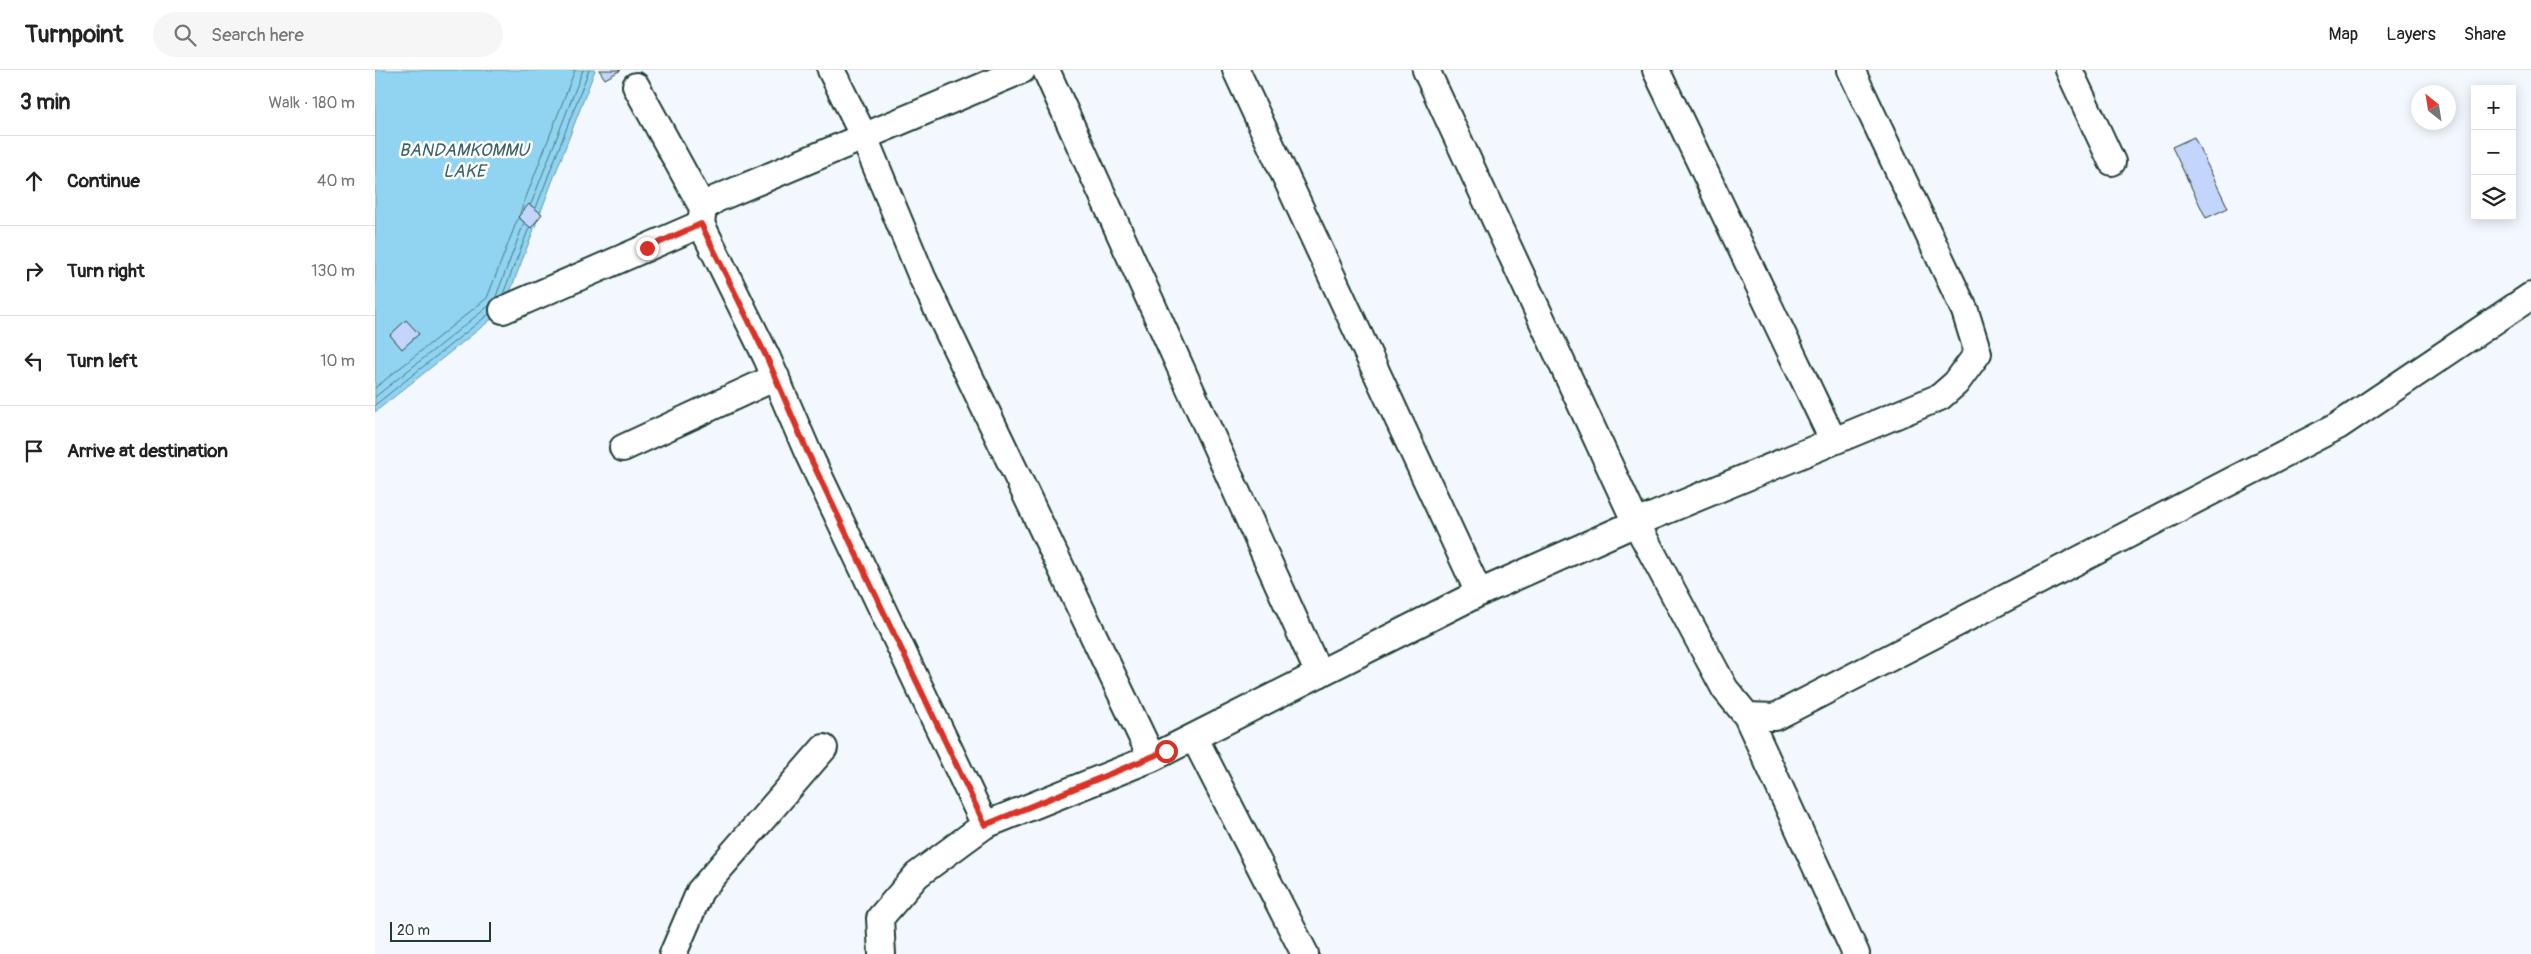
<!DOCTYPE html>
<meta charset="utf-8">
<style>
:root{--surface:#fff;--page:#f6f6f6;--text:#222;--muted:#767676;--line:#e0e0e0}
body{margin:0;font-family:Pangolin,sans-serif;background:var(--page);color:var(--text)}
.controls{position:absolute;right:15px;top:15px;display:grid;overflow:hidden;border-radius:0px;box-shadow:0 2px 12px #0003}
.controls button{width:45px;height:45px;display:grid;place-items:center;padding:0;border:0;border-bottom:1px solid var(--line);background:var(--surface);color:var(--text);font:25px sans-serif}
.compass{position:absolute;left:2036px;top:15px;width:45px;height:45px;border-radius:50%;background:var(--surface);box-shadow:0 2px 12px #0003;rotate:330deg}
.scale{position:absolute;left:15px;bottom:12px;width:101px;box-sizing:border-box;padding-left:5px;border:2px solid #1f3d34;border-top:0;font-size:14px;line-height:18px;white-space:nowrap;color:#1f3d34;-webkit-text-stroke:4px #fff;paint-order:stroke}
.stop{position:absolute;width:15px;height:15px;margin:-11px;border:4px solid #d93025;border-radius:50%;background:#fff}
.stop.end{background:#d93025;border-color:#fff;box-shadow:0 1px 5px #0008}
.list{margin:0;padding:0;list-style:none}
h2{display:flex;justify-content:space-between;align-items:center;height:65px;margin:0;padding:0 20px;font-size:21px}
h2 small{font-size:16px;font-weight:400;color:var(--muted)}
.list li{display:grid;grid-template-columns:32px 1fr auto;gap:15px;align-items:center;box-sizing:border-box;height:90px;padding:0 20px;border-top:1px solid var(--line)}
.list b{display:block;font-size:19px;white-space:nowrap}
.list em{font-size:16px;font-style:normal;color:var(--muted)}
.icon{flex:none;width:28px;height:28px;fill:none;stroke:currentColor;stroke-width:2;stroke-linecap:round;stroke-linejoin:round}
.map{position:relative;flex:none;width:2156px;height:884px;overflow:hidden}
header{display:flex;align-items:center;gap:30px;box-sizing:border-box;height:70px;padding:0 25px;background:var(--surface);border-bottom:1px solid var(--line)}
header strong{font-size:24px}
nav{display:flex;gap:28px;margin-inline-start:auto;font-size:18px}
.search{width:350px;height:45px;background:var(--page);display:flex;align-items:center;gap:12px;box-sizing:border-box;padding:0 18px;border-radius:28px;color:var(--muted);font-size:19px}
main{display:flex}
aside{flex:1;background:var(--surface)}
.map>svg:first-child{display:block}
.water{fill:#90d4f2;stroke:#6398a6}
.lines{fill:none;stroke-linecap:round;stroke-linejoin:round}
.shore{stroke:#4c7980;stroke-width:1}
.building{fill:#c4d5fb;stroke:#1f3d34}
.street-casing{stroke:#1f3d34;stroke-width:30}
.street{stroke:#fff;stroke-width:26}
.route{stroke:#d93025;stroke-width:6}
.labels{text-anchor:middle;stroke-width:5;stroke-linejoin:round;paint-order:stroke}
.water-label{font-size:18px;font-style:italic;fill:#3b6364;stroke:#fff}
</style>
<header>
<strong>Turnpoint</strong>
<div class="search"><svg class="icon" aria-label="search" viewBox="0 0 24 24"><circle cx="10" cy="10" r="6"/><path d="M15 15l6 6"/></svg>Search here</div>
<nav><a>Map</a><a>Layers</a><a>Share</a></nav>
</header>
<main>
<aside>
<h2>3 min<small>Walk · 180 m</small></h2>
<ul class="list">
<li><svg class="icon" aria-label="ahead" viewBox="0 0 24 24"><path d="M12 20V5M6 11l6-6 6 6"/></svg><div><b>Continue</b></div><em>40 m</em></li>
<li><svg class="icon" aria-label="right" viewBox="0 0 24 24"><path d="M7 20v-9h11M14 6l5 5-5 5"/></svg><div><b>Turn right</b></div><em>130 m</em></li>
<li><svg class="icon" aria-label="left" viewBox="0 0 24 24"><path d="M17 20v-9H6M10 6l-5 5 5 5"/></svg><div><b>Turn left</b></div><em>10 m</em></li>
<li><svg class="icon" aria-label="arrive" viewBox="0 0 24 24"><path d="M6 21V4h12l-3 4 3 4H6"/></svg><div><b>Arrive at destination</b></div></li>
</ul>
</aside>
<div class="map">
<svg width="2156" height="884" viewBox="0 0 2156 884">
<rect width="100%" height="100%" fill="#f3f7fe"/>
<filter id="ink" filterUnits="userSpaceOnUse"><feTurbulence type="fractalNoise" baseFrequency=".02" numOctaves="2"/><feDisplacementMap in="SourceGraphic" scale="10" xChannelSelector="R" yChannelSelector="G"/><feConvolveMatrix kernelMatrix="1 2 1 2 8 2 1 2 1" color-interpolation-filters="sRGB"/></filter>
<g filter="url(#ink)">
<!-- water -->
<path class="water" d="M0,0H220L128,240L0,342Z"/>
<g class="lines">
<!-- shore -->
<path class="shore" d="M156,134L208,0
M161,138L214,0
M145,143L200,0
M128,224L154,158
M120,229L149,153
M0,318L112,228L143,148
M0,327L115,235
M0,335L114,244"/>
</g>
<!-- building -->
<path class="building" d="M224,0H246L230,9Z
M1819,67L1853,138L1831,148L1797,77Z
M154,134L167,144L156,158L143,147Z
M31,250L44,264L27,279L15,265Z"/>
<g class="lines">
<!-- street casing -->
<g class="street-casing">
<path id="street" d="M456,0L489,67L547,207L777,688
M671,0L944,604
M861,0L1104,523
M1051,0L1261,453L1565,327L1581,313L1603,283L1590,241L1476,0
M1281,0L1458,370
M1694,0L1737,92
M261,16L328,138
M128,240L326,154
M248,378L401,307
M1372,646L1481,884
M819,667L930,884
M610,755L433,383L392,288L326,154L328,138L341,129L647,0
M298,884L325,821L449,678
M507,884L505,848L542,805L610,755L777,688L1104,523L1261,453L1350,619L1372,646L1400,647L1963,356L2156,226"/>
</g>
<!-- street -->
<use href="#street" class="street"/>
</g>
</g>
<g class="lines" filter="url(#ink)">
<!-- route -->
<path class="route" d="M272,178L326,154L392,288L433,383L610,755L791,681"/>
</g>
<g class="labels">
<!-- water labels -->
<g class="water-label">
<text x="89" y="86">BANDAMKOMMU<tspan x="89" dy="21">LAKE</tspan></text>
</g>
</g>
</svg>
<div class="controls">
<button>+</button>
<button>−</button>
<button><svg class="icon" aria-label="layers" viewBox="0 0 24 24"><path d="M12 4l9 5-9 5-9-5zM3 14l9 5 9-5"/></svg></button>
</div>
<svg class="compass" viewBox="-18 -18 36 36"><path d="M0-13l5 13h-10z" fill="#e53935"/><path d="M0 13l5-13h-10z" fill="#767676"/></svg>
<div class="scale">20 m</div>
<div class="stop" style="left:791px;top:681px"></div>
<div class="stop end" style="left:272px;top:178px"></div>
</div>
</main>
